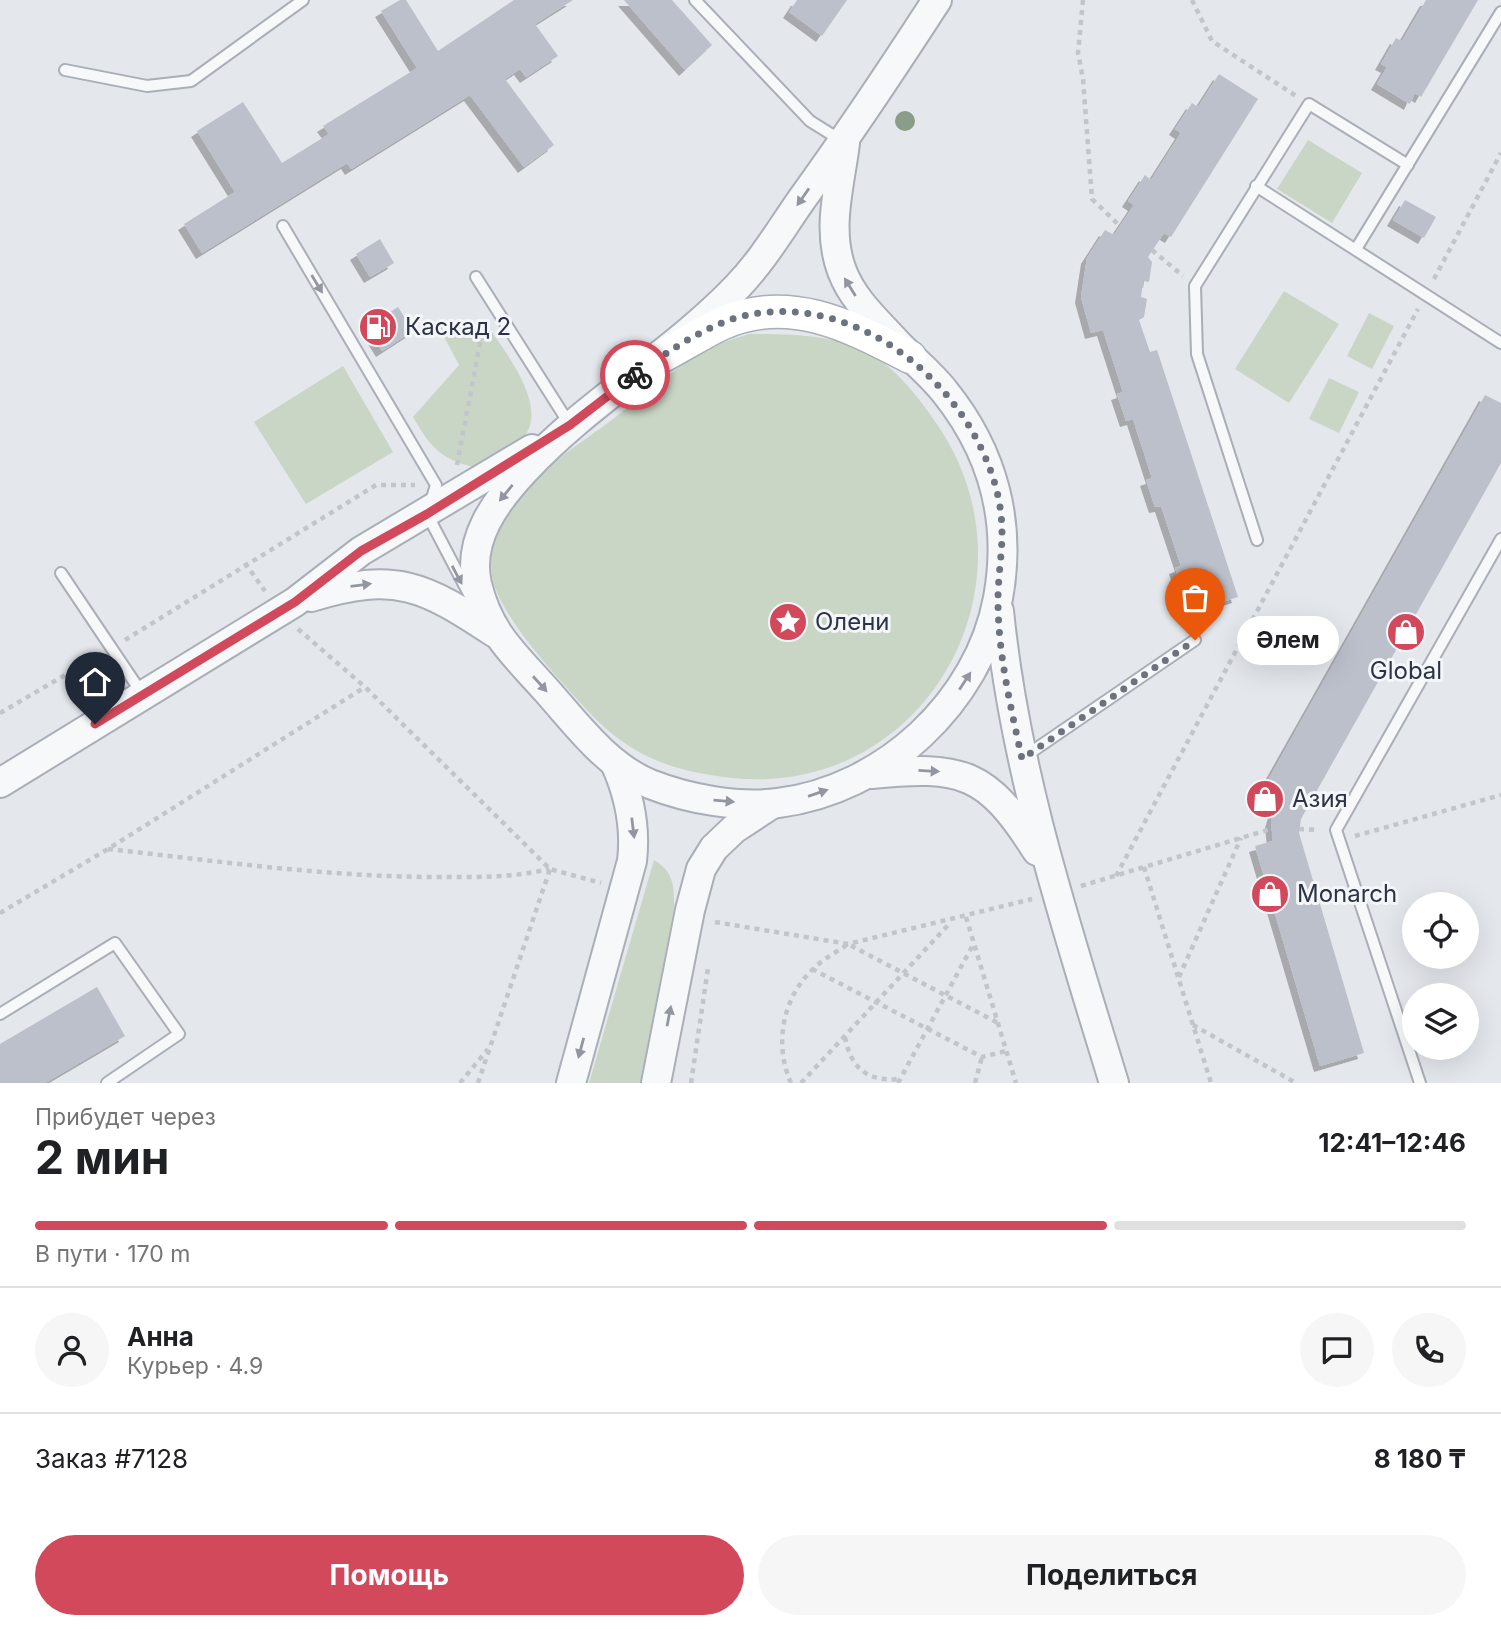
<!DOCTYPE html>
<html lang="ru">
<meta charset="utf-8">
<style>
body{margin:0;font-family:Inter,sans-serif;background:#f6f6f6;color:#202124;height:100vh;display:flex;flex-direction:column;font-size:26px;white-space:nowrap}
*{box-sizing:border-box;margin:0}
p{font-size:23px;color:#757577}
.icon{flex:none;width:38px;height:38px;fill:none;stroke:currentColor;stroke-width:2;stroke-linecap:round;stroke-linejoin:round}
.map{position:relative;height:1083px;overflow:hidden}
.side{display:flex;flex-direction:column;background:#fff;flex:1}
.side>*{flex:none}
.buttons{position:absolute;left:1402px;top:892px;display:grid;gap:14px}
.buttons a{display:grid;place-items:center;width:77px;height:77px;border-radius:50%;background:#fff;box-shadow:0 7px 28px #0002;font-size:35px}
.pin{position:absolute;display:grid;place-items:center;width:60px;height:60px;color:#fff;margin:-72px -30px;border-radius:50% 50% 50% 0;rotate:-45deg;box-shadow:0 0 7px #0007}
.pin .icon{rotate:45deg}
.courier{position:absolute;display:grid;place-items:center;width:70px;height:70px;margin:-35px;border:5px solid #d1495b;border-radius:50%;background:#fff;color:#222;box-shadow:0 2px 9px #0007}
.bubble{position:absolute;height:49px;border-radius:24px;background:#fff;box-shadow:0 7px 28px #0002;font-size:23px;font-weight:700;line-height:49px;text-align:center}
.overview em{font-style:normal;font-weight:700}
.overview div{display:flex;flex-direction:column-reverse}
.overview{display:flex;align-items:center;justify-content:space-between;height:119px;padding:0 35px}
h1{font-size:46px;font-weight:700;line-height:52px}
.bar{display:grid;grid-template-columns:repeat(4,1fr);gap:10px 7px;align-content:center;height:84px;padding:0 35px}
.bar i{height:9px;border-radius:5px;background:#e0e0e0}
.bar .on{background:#d1495b}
.bar p{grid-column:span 4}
.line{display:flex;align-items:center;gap:18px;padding:0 35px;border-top:2px solid #e0e0e0}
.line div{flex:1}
.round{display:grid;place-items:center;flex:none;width:74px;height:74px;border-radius:37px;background:#f6f6f6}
.button{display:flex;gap:14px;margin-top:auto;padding:14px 35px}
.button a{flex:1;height:80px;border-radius:42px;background:#d1495b;color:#fff;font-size:28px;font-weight:700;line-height:80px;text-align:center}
.button a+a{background:#f6f6f6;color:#202124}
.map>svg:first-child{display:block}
</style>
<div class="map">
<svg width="1501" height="1083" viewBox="0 0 1501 1083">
<defs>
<filter id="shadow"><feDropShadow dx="-6" dy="6" stdDeviation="0" flood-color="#0004"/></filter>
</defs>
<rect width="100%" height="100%" fill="#e4e7ec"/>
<!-- green -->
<g fill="#c9d6c5">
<polygon points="1308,140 1362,173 1332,223 1277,189"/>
<polygon points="1284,291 1339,324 1289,403 1235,369"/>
<polygon points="1369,313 1394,326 1372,369 1347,356"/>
<path d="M485 322C502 348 547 402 526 434 517 447 492 459 478 468 441 460 431 448 413 417L459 365 438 325Z"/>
<path d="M749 334C790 334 839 334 875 357 899 372 918 397 934 420 1047 577 929 798 732 778 671 771 629 756 586 709 559 679 497 614 492 575 488 551 499 526 511 507 534 471 576 447 609 422 640 399 669 372 702 352 716 344 733 339 749 334Z"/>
<polygon points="343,366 393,452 306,504 254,422"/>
<polygon points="1329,378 1359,392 1339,433 1309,419"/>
<path d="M654 860C674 872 674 886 674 908L640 1083H589Z"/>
</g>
<!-- building -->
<g fill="#bbc0ca" filter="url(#shadow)">
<polygon points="400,0 406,0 438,51 514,0 573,0 535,24 558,56 526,77 520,69 505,79 554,145 524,167 470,95 351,169 347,163 202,253 184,224 235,192 197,131 243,102 282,163 329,134 323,126 417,68 381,11"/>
<polygon points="624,0 672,0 712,45 685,70"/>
<polygon points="797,0 847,0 822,36 789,12"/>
<polygon points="1426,0 1478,0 1421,97 1415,93 1410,104 1377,84 1387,67 1381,64 1396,38 1402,41"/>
<polygon points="1219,74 1258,99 1171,237 1164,233 1148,257 1152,262 1149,282 1143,281 1141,297 1147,299 1144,317 1139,320 1150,352 1157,350 1238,597 1195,611 1188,590 1183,592 1175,568 1181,566 1161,506 1155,507 1146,480 1152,478 1133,419 1126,421 1117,394 1123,392 1103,330 1091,333 1081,297 1087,258 1105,230 1114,235 1134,205 1128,201 1145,175 1151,180 1181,133 1175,129 1192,103 1198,107"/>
<polygon points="1405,200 1436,217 1424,238 1393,220"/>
<polygon points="380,239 394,263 370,277 356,254"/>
<polygon points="398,307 413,331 382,351 367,327"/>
<polygon points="1485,395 1501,403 1501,463 1301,819 1299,833 1364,1053 1320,1066 1255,846 1273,841 1271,822 1276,805 1259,796"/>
<polygon points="97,987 125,1036 45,1083 0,1083 0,1044"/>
</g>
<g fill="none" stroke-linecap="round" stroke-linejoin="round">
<defs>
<g id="service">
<polyline points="695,0 810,121 842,141"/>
<polyline points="65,70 147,86 191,81 303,0"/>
<polyline points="1256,186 1501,343"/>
<polyline points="283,226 436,485 427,514 470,596"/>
<polyline points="1356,249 1501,12"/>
<polyline points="476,277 570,425"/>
<polyline points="1257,540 1197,354 1195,286 1309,104 1408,165"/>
<polyline points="61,573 143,695"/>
<polyline points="1024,757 1195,640"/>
<polyline points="0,1014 115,943 179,1034 107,1083"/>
<polyline points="1420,1083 1336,830 1501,539"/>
</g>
<g id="tertiary">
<path d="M845 143C840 185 826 229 842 271 853 300 876 320 896 342 912 359 931 374 945 392 993 452 1012 522 998 598 979 702 884 790 778 803 738 808 688 799 650 784 607 766 577 725 547 691 515 655 489 634 477 584 467 539 496 501 525 470 589 401 672 355 737 287 763 260 781 229 802 199 849 134 893 68 937 0"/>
<path d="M311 597C396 571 424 586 495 633"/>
<path d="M999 611C1015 773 1067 928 1114 1083"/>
<path d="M871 774C963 765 987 772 1037 851"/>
<polyline points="0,783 295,602 361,551 532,449"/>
<path d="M571 1083 632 861C636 827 629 794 615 763"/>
<polyline points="656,1083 690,910 701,869 714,848 734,829 772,804"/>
</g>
<path id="secondary" d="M659 358C680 347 700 334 721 324 789 293 850 326 910 357"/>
</defs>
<!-- service casing -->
<use href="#service" stroke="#a9aeb7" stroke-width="14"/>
<!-- tertiary casing -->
<use href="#tertiary" stroke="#a9aeb7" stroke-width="32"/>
<!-- secondary casing -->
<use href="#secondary" stroke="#a9aeb7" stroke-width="35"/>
<!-- path -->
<g stroke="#c2c5cb" stroke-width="4.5" stroke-dasharray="5 5" stroke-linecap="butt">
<polyline points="1083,0 1078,53 1083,79 1092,199 1120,226"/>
<polyline points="1192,0 1212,41 1296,96"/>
<polyline points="1152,250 1183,276"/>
<polyline points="1434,279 1501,153"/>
<polyline points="457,465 484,322"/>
<polyline points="245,563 265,591"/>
<polyline points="298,629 365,687 550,869 601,883"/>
<polyline points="125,640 376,485 415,485"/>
<polyline points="0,713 96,657"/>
<polyline points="1299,829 1319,830"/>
<polyline points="1355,836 1501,795"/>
<path d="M108 849C217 861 328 877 438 877 476 877 512 878 549 869"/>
<polyline points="1144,867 1211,1083"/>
<polyline points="1116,876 1418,309"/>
<polyline points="1081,886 1271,829"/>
<polyline points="0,913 108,849 365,687"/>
<polyline points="966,917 1016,1083"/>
<polyline points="715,922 848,944 1032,899"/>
<polyline points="812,969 982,1057 1006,1051"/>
<polyline points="1179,977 1241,838"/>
<polyline points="1193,1025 1296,1083"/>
<path d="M845 1037C851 1069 868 1082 900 1079"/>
<polyline points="460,1083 488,1049"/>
<polyline points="478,1083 550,869"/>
<polyline points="691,1083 708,968"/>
<path d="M791 1083C774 1045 782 999 812 970 822 960 836 952 848 944L998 1023"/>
<polyline points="801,1083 951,922"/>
<polyline points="898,1083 974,943"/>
<polyline points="975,1083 982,1057"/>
</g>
<!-- service -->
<use href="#service" stroke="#f7f8fa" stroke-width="10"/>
<!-- tertiary -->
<use href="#tertiary" stroke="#f7f8fa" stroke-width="28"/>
<!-- secondary -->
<use href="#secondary" stroke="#fff" stroke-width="32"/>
</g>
<!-- trees -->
<circle fill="#899d89" cx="905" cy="121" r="10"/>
<!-- one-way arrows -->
<defs><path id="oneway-solid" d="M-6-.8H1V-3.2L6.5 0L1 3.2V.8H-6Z" transform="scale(1.75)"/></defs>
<g fill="#9196a0">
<use href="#oneway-solid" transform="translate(803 197) rotate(125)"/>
<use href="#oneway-solid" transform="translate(317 284) rotate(59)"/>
<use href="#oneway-solid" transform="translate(850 287) rotate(-122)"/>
<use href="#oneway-solid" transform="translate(506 493) rotate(129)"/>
<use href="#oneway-solid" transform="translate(457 575) rotate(62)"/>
<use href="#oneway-solid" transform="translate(361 585) rotate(-7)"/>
<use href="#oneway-solid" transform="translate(965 681) rotate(-57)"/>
<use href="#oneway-solid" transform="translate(540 684) rotate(48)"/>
<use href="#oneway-solid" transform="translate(929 771) rotate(3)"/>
<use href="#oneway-solid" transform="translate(818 793) rotate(-19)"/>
<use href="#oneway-solid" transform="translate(724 801) rotate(5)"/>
<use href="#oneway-solid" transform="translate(633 828) rotate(83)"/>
<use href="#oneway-solid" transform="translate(669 1016) rotate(-79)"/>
<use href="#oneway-solid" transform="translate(581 1048) rotate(105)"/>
</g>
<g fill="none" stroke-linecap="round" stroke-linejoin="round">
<!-- done -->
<path stroke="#6c737f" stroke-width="7" stroke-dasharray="0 12.6" d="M635 375C668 351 712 321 752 314 865 295 974 390 998 496 1007 538 998 562 998 601 998 654 1011 708 1022 759L1195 640"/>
<!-- route -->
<polyline stroke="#d1495b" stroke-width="9" points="95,724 295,602 361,551 427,514 570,425 635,375"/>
</g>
<!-- icons -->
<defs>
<symbol id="fuel-disc" viewBox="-11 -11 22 22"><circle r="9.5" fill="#d1495b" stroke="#f4f6f9"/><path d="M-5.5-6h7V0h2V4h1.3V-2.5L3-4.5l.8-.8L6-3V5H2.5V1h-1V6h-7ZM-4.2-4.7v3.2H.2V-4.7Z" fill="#fff"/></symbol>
<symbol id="sight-disc" viewBox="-11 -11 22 22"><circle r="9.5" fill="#d1495b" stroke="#f4f6f9"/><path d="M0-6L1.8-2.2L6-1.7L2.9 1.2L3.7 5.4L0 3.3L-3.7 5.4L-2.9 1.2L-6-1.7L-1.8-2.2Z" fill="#fff"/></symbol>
<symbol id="shop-disc" viewBox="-11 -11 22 22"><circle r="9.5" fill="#d1495b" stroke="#f4f6f9"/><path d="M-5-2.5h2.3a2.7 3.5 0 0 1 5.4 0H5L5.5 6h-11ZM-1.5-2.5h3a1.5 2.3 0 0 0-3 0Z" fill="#fff"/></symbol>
</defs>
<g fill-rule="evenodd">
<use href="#fuel-disc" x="356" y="305" width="44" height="44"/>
<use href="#sight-disc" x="766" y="600" width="44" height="44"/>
<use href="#shop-disc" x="1384" y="610" width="44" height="44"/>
<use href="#shop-disc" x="1243" y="777" width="44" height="44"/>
<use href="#shop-disc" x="1248" y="872" width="44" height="44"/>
</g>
<g text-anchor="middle" stroke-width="6" stroke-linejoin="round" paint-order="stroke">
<!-- poi labels -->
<g font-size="24" fill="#2b3445" stroke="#f4f6f9" text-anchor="start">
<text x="405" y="335">Каскад 2</text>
<text x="815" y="630">Олени</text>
<text x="1406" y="679" text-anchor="middle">Global</text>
<text x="1292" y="807">Азия</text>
<text x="1297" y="902">Monarch</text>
</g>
</g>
</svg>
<div class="buttons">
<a><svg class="icon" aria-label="locate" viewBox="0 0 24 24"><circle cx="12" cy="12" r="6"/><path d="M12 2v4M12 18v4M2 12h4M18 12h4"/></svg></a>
<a><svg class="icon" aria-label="layers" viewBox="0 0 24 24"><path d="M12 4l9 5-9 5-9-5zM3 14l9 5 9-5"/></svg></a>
</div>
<div class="pin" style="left:1195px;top:640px;background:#ea580c"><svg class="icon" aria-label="bag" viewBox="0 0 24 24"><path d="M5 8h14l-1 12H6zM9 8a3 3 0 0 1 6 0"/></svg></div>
<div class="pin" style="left:95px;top:724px;background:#1f2937"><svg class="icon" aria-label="home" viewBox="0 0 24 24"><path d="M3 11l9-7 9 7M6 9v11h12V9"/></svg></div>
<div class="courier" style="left:635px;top:375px"><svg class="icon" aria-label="bike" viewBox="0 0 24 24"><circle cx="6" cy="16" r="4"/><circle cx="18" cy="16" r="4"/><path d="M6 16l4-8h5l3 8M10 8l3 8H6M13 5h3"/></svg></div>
<div class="bubble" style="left:1237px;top:616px;width:102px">Әлем</div>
</div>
<section class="side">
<div class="overview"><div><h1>2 мин</h1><p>Прибудет через</p></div><em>12:41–12:46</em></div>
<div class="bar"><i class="on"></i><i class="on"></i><i class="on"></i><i></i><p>В пути · 170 m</p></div>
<div class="line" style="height:126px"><a class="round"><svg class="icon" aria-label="person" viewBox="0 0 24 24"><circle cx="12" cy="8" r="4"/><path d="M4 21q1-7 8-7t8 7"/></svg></a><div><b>Анна</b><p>Курьер · 4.9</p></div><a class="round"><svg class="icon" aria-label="chat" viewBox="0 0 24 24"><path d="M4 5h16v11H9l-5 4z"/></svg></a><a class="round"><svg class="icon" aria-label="phone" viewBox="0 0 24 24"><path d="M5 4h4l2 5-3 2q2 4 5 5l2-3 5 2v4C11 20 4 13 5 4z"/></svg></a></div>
<div class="line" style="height:91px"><div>Заказ #7128</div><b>8 180 ₸</b></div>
<div class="button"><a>Помощь</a><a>Поделиться</a></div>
</section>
